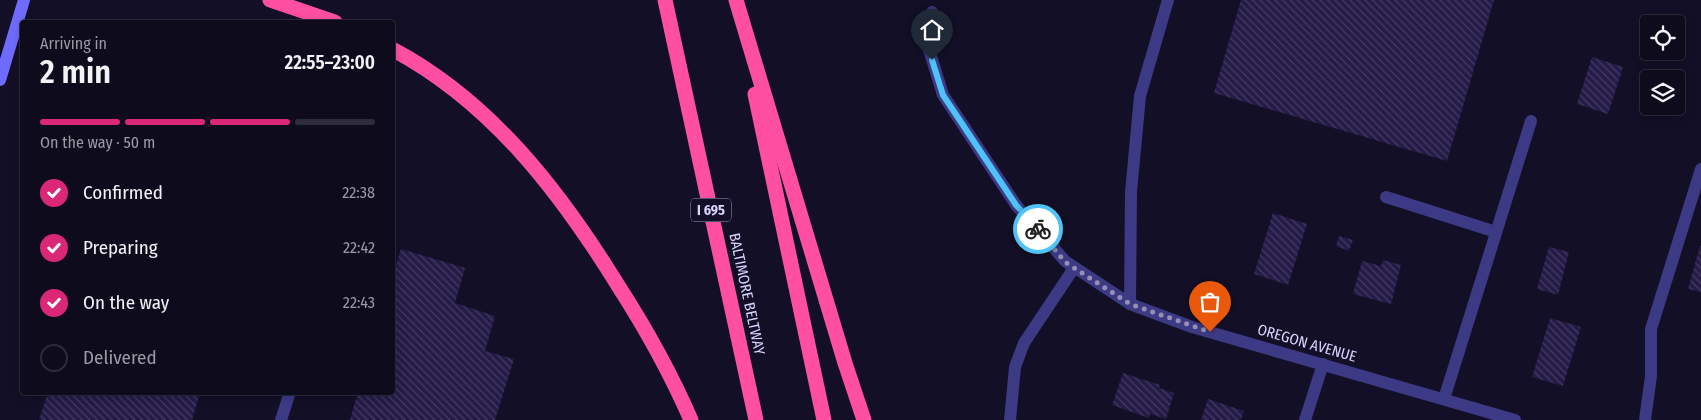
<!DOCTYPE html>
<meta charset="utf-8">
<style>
body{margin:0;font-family:"Fira Sans Condensed",sans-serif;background:#171425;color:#f1f3f6;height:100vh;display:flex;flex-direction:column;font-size:19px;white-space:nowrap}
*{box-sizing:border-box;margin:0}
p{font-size:16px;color:#9b9ba3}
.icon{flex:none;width:28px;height:28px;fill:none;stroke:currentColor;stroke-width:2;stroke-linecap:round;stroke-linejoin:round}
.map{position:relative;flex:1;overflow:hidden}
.side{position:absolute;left:20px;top:20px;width:375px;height:375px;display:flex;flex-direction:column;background:#0e0b1c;border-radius:5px;box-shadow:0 2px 8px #0003,0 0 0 1px #2e2b3b}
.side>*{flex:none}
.controls{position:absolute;left:1640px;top:15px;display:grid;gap:10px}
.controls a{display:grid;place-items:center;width:45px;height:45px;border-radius:5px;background:#0e0b1c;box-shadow:0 2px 8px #0003,0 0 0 1px #2e2b3b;font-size:25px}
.pin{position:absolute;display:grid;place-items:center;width:42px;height:42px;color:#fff;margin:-51px -21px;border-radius:50% 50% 50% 0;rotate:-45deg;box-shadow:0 0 5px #0007}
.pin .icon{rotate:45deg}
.courier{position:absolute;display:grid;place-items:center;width:50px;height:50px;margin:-25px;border:4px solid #4fc3f7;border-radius:50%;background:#fff;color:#222;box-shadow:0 1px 6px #0007}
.head em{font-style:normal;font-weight:600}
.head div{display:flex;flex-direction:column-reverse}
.head{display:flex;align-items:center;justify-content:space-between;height:85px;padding:0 20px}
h1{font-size:32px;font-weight:600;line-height:38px}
.bar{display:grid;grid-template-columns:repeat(4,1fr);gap:8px 5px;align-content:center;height:60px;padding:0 20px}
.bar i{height:6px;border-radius:4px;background:#2e2b3b}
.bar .on{background:#db2777}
.bar p{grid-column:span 4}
ol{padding:0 20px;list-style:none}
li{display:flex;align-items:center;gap:15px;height:55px}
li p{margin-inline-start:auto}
li .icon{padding:5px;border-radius:50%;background:#db2777;color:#fff;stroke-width:4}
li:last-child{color:#9b9ba3}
li i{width:28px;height:28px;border:2px solid #2e2b3b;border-radius:50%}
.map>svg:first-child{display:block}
</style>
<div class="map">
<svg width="1701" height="420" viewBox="0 0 1701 420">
<defs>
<pattern id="building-back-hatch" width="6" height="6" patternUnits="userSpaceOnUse" patternTransform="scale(1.25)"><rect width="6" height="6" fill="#241b47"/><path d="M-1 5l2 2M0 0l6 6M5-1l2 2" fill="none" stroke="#433b63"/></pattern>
</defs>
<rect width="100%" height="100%" fill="#130f26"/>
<!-- building -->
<g fill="url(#building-back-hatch)">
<polygon points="1241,0 1494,0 1447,161 1214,93"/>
<polygon points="1592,57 1623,67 1608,114 1577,104"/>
<polygon points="1273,213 1307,224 1288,285 1254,274"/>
<polygon points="1339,236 1353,240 1349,251 1336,246"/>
<polygon points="1700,246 1701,246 1701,292 1688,289"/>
<polygon points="1549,247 1569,252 1558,295 1537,289"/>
<polygon points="401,249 465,268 455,303 495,316 485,351 514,359 495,420 350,420 358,392 392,392 392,278"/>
<polygon points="1383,260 1401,265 1391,304 1353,294 1362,261 1381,266"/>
<polygon points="1550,318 1581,327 1563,386 1532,377"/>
<polygon points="1123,373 1160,385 1159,388 1174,393 1166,419 1150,414 1149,418 1112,405"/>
<polygon points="48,392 200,392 192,420 39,420"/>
<polygon points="1208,399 1244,411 1241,420 1201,420"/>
</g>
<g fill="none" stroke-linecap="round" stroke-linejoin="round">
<!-- service -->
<g stroke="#3d3a85" stroke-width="12">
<polyline points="1386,197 1496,232"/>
<polyline points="1130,304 1131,192 1140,96 1168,0"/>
<polyline points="1444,399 1531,121"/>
<polyline points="281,420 290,392"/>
<polyline points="1010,420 1015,367 1024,343 1074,268"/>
<polyline points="1645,420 1651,376 1651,329 1701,169"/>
</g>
<!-- minor -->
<g stroke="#3d3a85" stroke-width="12">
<polyline points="932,12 927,43 943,95 1016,205 1065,261 1130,304 1192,327 1515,420"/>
<polyline points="1305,420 1323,364"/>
</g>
<!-- secondary -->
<polyline stroke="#6f6bff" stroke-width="12" points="0,80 24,0"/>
<!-- motorway -->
<g stroke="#ff4fa3" stroke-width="15">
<polyline points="270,0 335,22"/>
<polyline points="665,0 756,420"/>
<polyline points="736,0 845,363 864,420"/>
<path d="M392 49C492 102 561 193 619 287 646 329 671 374 691 420"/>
<polyline points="755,94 824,420"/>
</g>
</g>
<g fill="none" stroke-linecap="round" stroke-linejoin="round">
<!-- done -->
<polyline stroke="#948fb3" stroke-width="5" stroke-dasharray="0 9" points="1038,229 1065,262 1130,304 1210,332"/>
<!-- route -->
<polyline stroke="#4fc3f7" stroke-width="6" points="932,60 943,95 1016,205 1038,229"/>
</g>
<g text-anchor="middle" stroke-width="5" stroke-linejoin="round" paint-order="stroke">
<!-- shield labels -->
<rect fill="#130f26" stroke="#9e99be" stroke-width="1" x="691" y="198.5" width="40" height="23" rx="4"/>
<g font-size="14" font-weight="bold" fill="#d9d4ff">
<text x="711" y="215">I 695</text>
</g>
<!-- street labels -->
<g font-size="15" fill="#d9d4ff" stroke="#130f26">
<text transform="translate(747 294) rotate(78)" y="5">BALTIMORE BELTWAY</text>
<text transform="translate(1307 343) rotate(16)" y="5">OREGON AVENUE</text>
</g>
</g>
</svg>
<div class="controls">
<a><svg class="icon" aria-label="locate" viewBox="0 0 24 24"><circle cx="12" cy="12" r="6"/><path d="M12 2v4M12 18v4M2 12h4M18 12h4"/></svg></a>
<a><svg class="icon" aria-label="layers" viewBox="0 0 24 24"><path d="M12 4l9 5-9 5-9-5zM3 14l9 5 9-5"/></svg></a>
</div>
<div class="pin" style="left:1210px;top:332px;background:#ea580c"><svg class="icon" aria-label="bag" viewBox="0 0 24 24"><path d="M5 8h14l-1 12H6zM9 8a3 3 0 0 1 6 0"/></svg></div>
<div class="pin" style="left:932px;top:60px;background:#1f2937"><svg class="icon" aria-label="home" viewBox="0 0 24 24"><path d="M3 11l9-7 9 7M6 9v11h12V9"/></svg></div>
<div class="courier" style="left:1038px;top:229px"><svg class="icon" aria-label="bike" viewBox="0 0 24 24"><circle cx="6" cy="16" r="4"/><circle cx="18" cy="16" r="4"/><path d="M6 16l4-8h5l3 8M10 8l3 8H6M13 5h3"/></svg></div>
<section class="side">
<div class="head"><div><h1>2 min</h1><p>Arriving in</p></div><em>22:55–23:00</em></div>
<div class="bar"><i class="on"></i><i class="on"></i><i class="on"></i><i></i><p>On the way · 50 m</p></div>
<ol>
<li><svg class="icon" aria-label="check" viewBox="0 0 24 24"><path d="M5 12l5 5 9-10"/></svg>Confirmed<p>22:38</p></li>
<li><svg class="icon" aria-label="check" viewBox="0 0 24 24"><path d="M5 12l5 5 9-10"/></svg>Preparing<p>22:42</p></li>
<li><svg class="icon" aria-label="check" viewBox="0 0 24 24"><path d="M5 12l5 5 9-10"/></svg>On the way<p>22:43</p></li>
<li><i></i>Delivered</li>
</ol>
</section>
</div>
